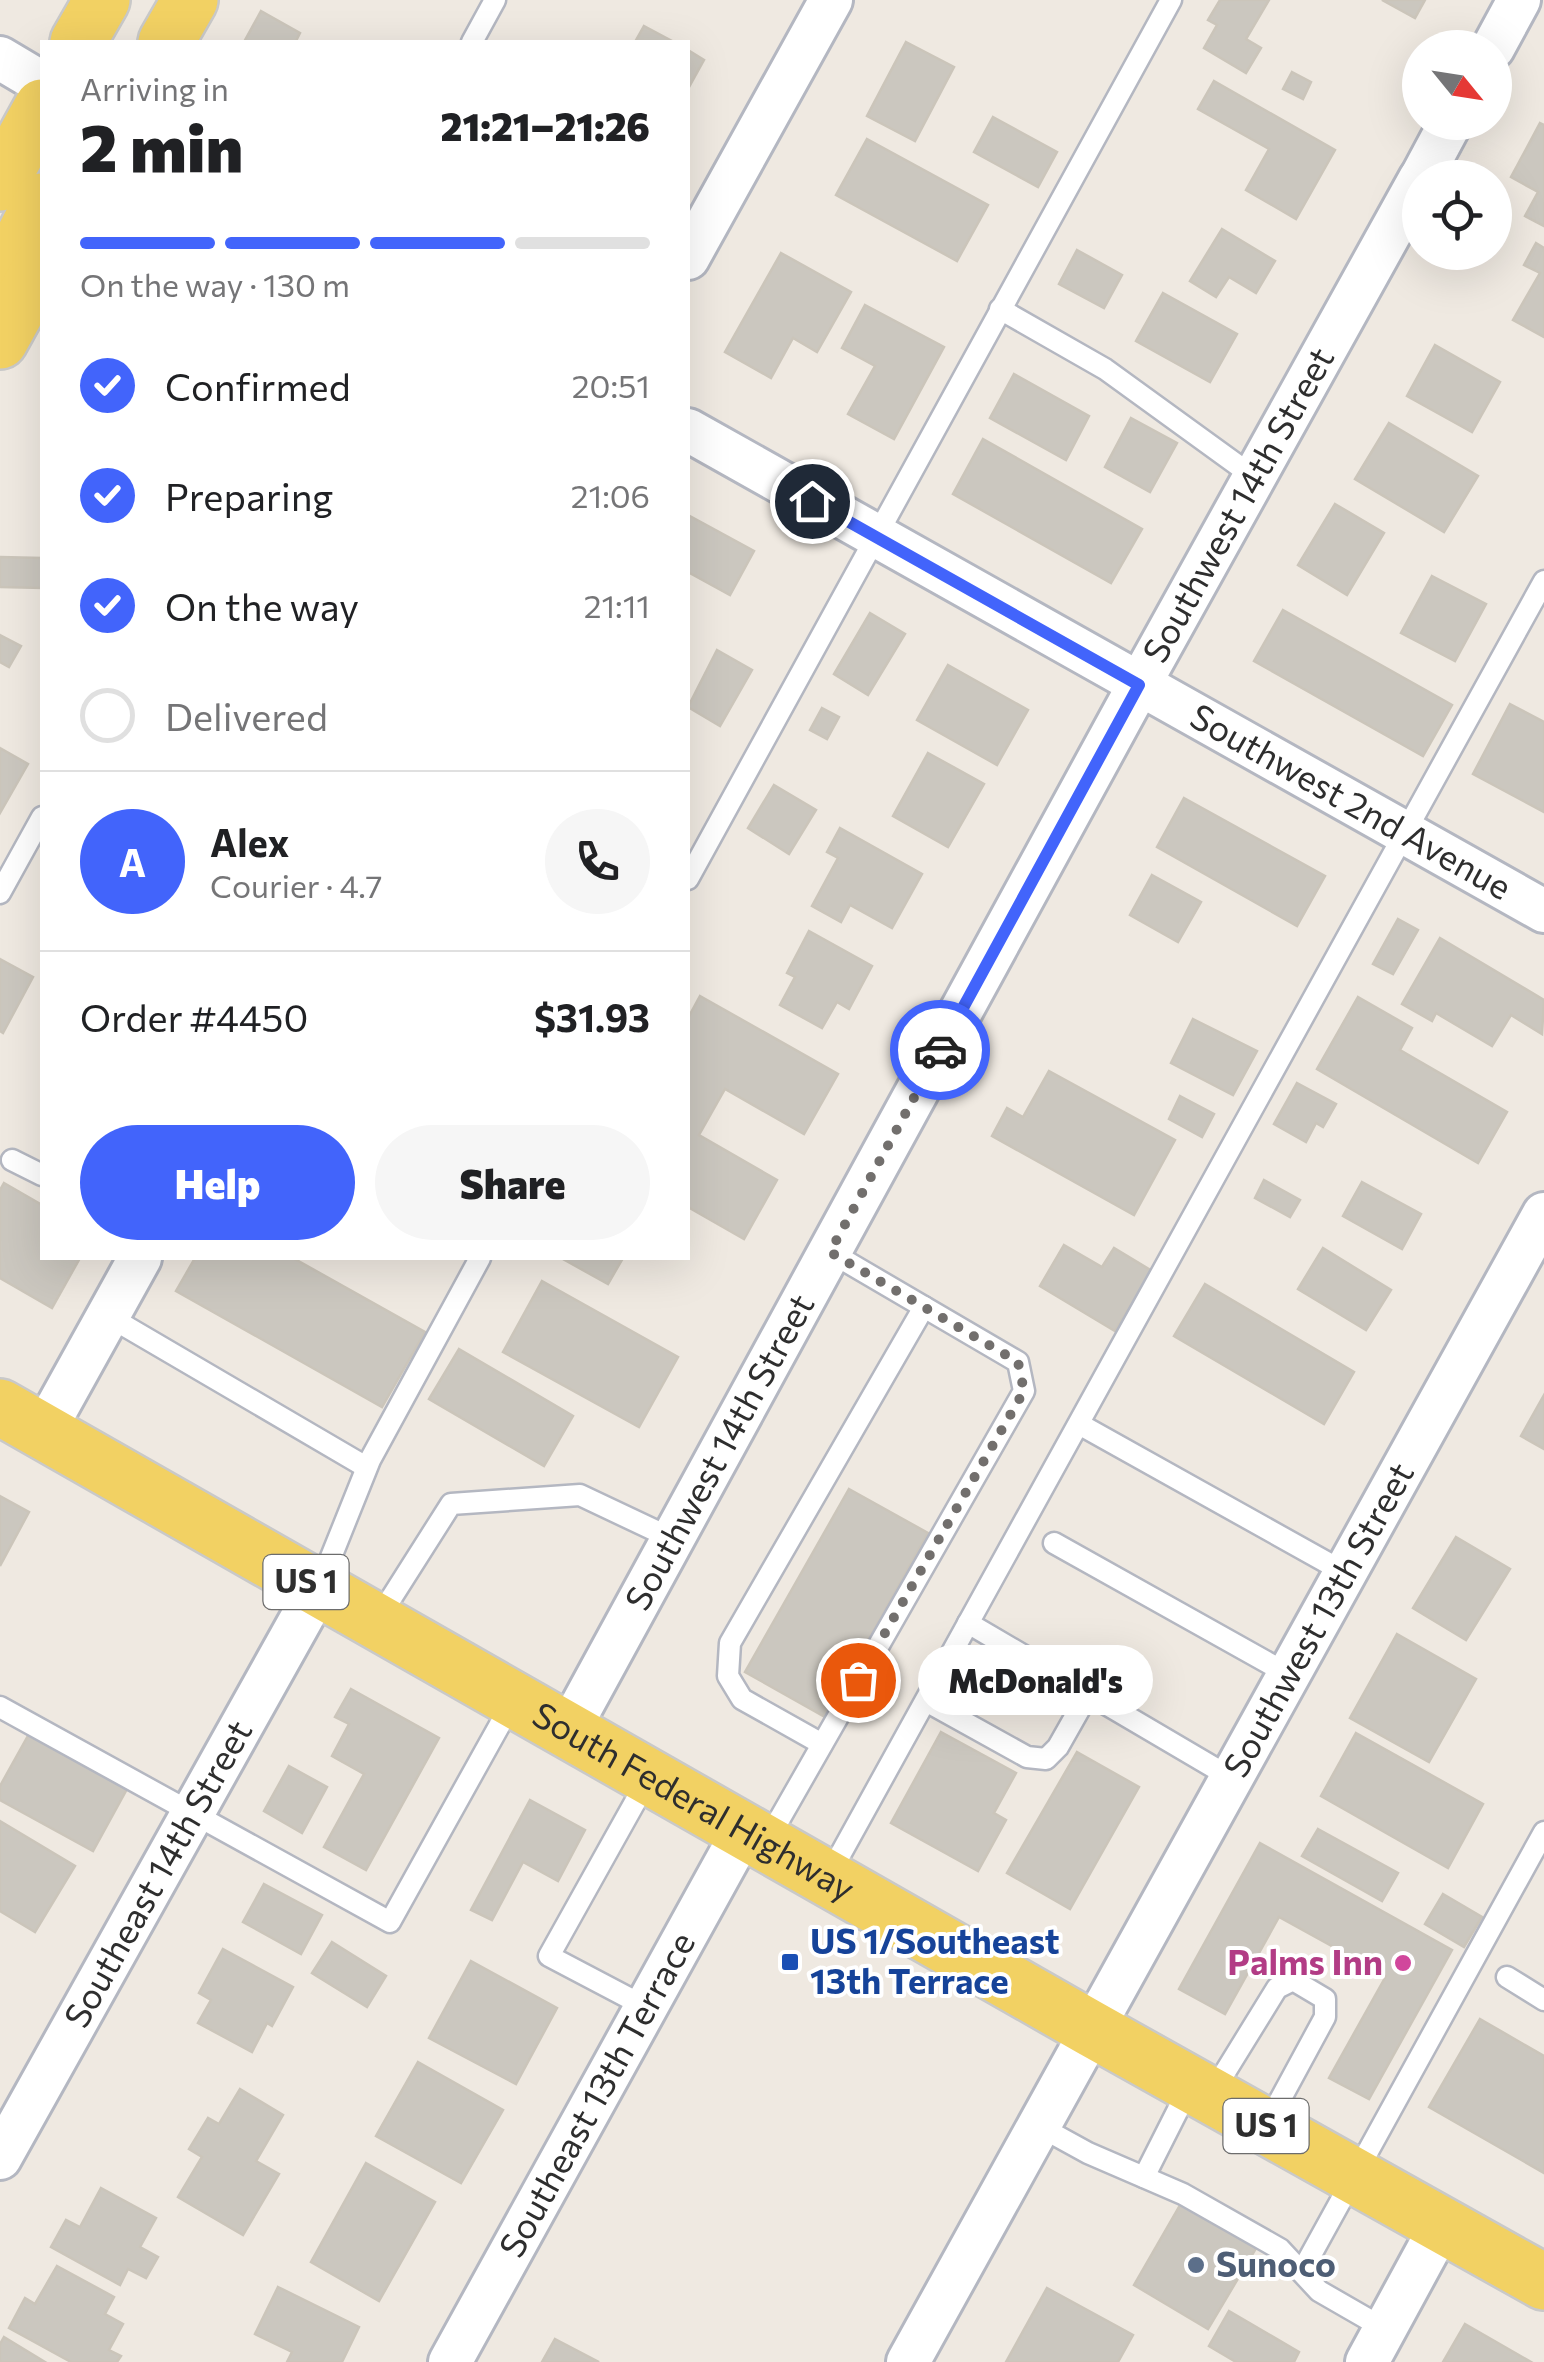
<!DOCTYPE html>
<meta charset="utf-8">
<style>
body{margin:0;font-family:Commissioner,sans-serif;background:#f6f6f6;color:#202124;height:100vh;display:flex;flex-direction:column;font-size:38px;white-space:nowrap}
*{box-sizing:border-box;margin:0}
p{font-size:32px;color:#757577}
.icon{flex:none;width:55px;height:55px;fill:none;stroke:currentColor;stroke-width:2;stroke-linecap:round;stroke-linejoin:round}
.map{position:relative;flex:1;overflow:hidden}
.side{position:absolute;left:40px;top:40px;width:650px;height:1220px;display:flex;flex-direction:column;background:#fff;border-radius:0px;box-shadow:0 10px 40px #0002}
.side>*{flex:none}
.needle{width:65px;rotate:120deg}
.tools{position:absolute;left:1402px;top:30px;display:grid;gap:20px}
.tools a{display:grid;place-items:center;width:110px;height:110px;border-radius:50%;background:#fff;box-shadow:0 10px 40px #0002;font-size:50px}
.pin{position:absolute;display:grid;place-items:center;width:85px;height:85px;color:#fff;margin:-42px;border:5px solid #fff;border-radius:50%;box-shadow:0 2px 10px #0007}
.courier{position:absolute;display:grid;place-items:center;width:100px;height:100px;margin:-50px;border:8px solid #4264fb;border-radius:50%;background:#fff;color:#222;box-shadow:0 2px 12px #0007}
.bubble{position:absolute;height:70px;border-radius:35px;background:#fff;box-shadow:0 10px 40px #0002;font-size:32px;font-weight:800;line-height:70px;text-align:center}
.head em{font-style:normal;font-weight:800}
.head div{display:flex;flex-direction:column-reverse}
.head{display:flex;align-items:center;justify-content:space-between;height:170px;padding:0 40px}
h1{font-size:65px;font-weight:800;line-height:75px}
.bar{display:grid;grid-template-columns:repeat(4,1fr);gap:15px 10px;align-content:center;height:120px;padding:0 40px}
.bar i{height:12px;border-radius:8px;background:#e0e0e0}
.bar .on{background:#4264fb}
.bar p{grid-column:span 4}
.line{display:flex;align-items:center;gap:25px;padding:0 40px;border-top:2px solid #e0e0e0}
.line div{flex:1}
.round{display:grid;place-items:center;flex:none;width:105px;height:105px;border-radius:52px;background:#f6f6f6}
ol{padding:0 40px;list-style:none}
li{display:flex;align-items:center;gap:30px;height:110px}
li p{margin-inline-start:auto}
li .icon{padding:10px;border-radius:50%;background:#4264fb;color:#fff;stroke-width:4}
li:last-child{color:#757577}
li i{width:55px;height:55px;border:5px solid #e0e0e0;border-radius:50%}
.cta{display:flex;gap:20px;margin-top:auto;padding:20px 40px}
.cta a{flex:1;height:115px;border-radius:60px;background:#4264fb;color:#fff;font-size:40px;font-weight:800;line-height:115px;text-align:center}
.cta a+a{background:#f6f6f6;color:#202124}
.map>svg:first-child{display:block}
</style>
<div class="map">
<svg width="1544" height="2362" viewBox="0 0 1544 2362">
<rect width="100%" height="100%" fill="#efe9e1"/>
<!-- building -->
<g fill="#cbc7bf" stroke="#cbc5ba" stroke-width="2.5">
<polygon points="1220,0 1269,0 1246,39 1261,48 1246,73 1204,48 1217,25 1208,20"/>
<polygon points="1382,0 1425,0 1415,18"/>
<polygon points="261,11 300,33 296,41 298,42 244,42"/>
<polygon points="644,26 674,42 635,42"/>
<polygon points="906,42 954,67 915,141 867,116"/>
<polygon points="688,50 704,60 688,89"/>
<polygon points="1292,72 1311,82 1303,99 1283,89"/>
<polygon points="1214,81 1335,150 1296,219 1246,190 1269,149 1198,109"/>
<polygon points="993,117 1057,152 1038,187 974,152"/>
<polygon points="1540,123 1544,125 1544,226 1525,216 1538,192 1511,177"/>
<polygon points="867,139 988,205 957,261 836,195"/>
<polygon points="1222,229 1275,261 1256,293 1229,277 1216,297 1190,281"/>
<polygon points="1536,243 1544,248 1544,337 1513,320 1540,273 1524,265"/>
<polygon points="1077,250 1122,275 1104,308 1059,284"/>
<polygon points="781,253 851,292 817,352 793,338 771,378 725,352"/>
<polygon points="1163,293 1237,334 1210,382 1136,341"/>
<polygon points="865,305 944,347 894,439 848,414 875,366 842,348"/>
<polygon points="1435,345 1500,382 1472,432 1407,396"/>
<polygon points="1014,374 1089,416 1066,460 990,418"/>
<polygon points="1131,418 1177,443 1150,492 1105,467"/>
<polygon points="1389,423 1478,476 1444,532 1355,479"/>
<polygon points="983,439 1142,529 1111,583 953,494"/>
<polygon points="1335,504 1384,533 1347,595 1298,565"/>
<polygon points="688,515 754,551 730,595 688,572"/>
<polygon points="0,557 42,558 42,588 0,587"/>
<polygon points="1432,576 1486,604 1455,661 1401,633"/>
<polygon points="1283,610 1452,705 1423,756 1254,661"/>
<polygon points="870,613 905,634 868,695 834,674"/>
<polygon points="0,635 21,646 9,667 0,662"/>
<polygon points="717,650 752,670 720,726 688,707"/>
<polygon points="948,665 1028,710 997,765 917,720"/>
<polygon points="1510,704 1544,722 1544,812 1473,774"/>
<polygon points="822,708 839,717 827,739 810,730"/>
<polygon points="0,748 28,764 0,813"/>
<polygon points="928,753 984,784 948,847 893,816"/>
<polygon points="774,785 816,810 789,854 748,828"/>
<polygon points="1184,798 1325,876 1297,926 1157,847"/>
<polygon points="840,828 922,874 892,928 850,905 841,922 812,906 838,858 827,852"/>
<polygon points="1152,875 1201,902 1178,942 1130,915"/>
<polygon points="1398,919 1418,930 1393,974 1373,964"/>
<polygon points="809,931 872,966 849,1009 837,1002 822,1028 780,1005 795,977 787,973"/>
<polygon points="1440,938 1544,1000 1542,1034 1511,1015 1492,1046 1436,1013 1432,1021 1402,1004"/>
<polygon points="0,959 33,977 3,1033 0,1031"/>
<polygon points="700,996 838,1074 804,1134 725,1089 699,1135 777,1180 744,1239 688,1207 688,1018"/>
<polygon points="1358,997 1412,1028 1400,1050 1507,1112 1478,1163 1317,1069"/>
<polygon points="1193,1019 1257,1051 1233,1095 1171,1063"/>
<polygon points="1049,1071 1175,1140 1134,1215 992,1136 1007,1108 1023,1117"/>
<polygon points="1297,1083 1336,1104 1323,1127 1316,1123 1306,1142 1274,1124"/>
<polygon points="1180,1096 1214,1114 1202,1137 1169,1119"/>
<polygon points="1264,1180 1300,1200 1290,1217 1255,1198"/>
<polygon points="1362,1182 1421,1214 1402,1249 1343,1216"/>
<polygon points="4,1183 42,1205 42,1258 80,1258 52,1308 0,1278 0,1190"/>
<polygon points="1064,1245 1102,1267 1114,1248 1152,1271 1115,1331 1040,1286"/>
<polygon points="1323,1248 1391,1290 1366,1330 1298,1289"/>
<polygon points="195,1258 293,1258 425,1332 382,1407 176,1291"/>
<polygon points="561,1258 623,1258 608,1284"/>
<polygon points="542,1281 678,1357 639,1427 503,1352"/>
<polygon points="1205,1284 1354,1372 1324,1424 1174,1336"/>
<polygon points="459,1349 573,1416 544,1466 429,1399"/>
<polygon points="1544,1395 1544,1449 1521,1436"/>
<polygon points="849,1489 928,1533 825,1717 745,1672"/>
<polygon points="0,1496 29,1512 0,1566"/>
<polygon points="1456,1537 1510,1569 1466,1640 1413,1608"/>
<polygon points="1397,1634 1476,1679 1429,1762 1350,1718"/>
<polygon points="351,1689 439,1738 366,1870 324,1847 364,1774 332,1756 349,1724 335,1717"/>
<polygon points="941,1732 1016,1773 994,1813 1006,1820 978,1871 891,1823"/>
<polygon points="1356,1733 1483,1804 1448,1868 1321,1796"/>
<polygon points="29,1734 127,1789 93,1851 0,1800 0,1786"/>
<polygon points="1077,1752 1139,1787 1070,1909 1007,1873"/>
<polygon points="289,1766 327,1787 302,1833 264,1811"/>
<polygon points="530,1800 585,1830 558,1881 523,1862 492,1920 471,1910"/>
<polygon points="0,1821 75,1866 35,1932 0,1911"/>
<polygon points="1318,1829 1398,1873 1382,1901 1302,1856"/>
<polygon points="1260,1843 1452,1950 1369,2099 1329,2078 1386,1976 1279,1917 1225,2014 1179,1989"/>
<polygon points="264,1884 322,1915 301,1954 243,1922"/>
<polygon points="1443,1894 1482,1917 1464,1947 1425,1924"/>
<polygon points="332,1942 386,1976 367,2007 312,1973"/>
<polygon points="223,1949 293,1987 272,2026 267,2023 252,2052 198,2023 211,2000 199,1993"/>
<polygon points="471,1961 557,2008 516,2084 429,2038"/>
<polygon points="1480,2019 1544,2056 1544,2173 1429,2107"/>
<polygon points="418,2062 503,2110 461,2183 376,2136"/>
<polygon points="240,2089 283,2115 256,2161 279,2174 243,2235 178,2197 202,2157 189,2149 208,2118 219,2124"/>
<polygon points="366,2163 435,2202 379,2301 311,2262"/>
<polygon points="101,2188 156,2218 140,2247 158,2257 146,2278 128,2269 120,2285 51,2247 66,2220 80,2227"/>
<polygon points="1183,2200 1258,2245 1208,2329 1134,2285"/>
<polygon points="57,2266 114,2297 105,2314 123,2324 109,2350 121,2356 117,2362 71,2362 9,2328 25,2298 35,2304"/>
<polygon points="278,2287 359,2327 342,2362 287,2362 292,2352 255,2334"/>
<polygon points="1047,2288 1133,2335 1118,2362 1006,2362"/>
<polygon points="1229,2311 1299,2352 1294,2362 1236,2362 1209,2346"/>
<polygon points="1465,2324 1531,2362 1443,2362"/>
<polygon points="4,2337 45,2362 0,2362 0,2344"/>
<polygon points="555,2339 599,2362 542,2362"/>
</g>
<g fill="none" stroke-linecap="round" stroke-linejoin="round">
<defs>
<g id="service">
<polyline points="472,42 495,0"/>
<polyline points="1000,309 1105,369 1254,477"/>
<polyline points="688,879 1171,0"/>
<polyline points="0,893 42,817"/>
<polyline points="12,1160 42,1175"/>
<polyline points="108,1316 366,1467"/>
<polyline points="1079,1424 1344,1572"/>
<polyline points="1054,1543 1288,1674"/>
<polyline points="319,1587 370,1460 480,1258"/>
<polyline points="378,1619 451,1504 580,1495 673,1539"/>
<polyline points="968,1623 1230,1777"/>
<polyline points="926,1701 1027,1757 1046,1759 1058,1747 1088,1694"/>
<polyline points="0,1707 390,1922 513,1701"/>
<polyline points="822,1744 742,1699 728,1676 730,1643 924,1307"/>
<polyline points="767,1841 1024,1391 1018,1362 830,1252"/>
<polyline points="829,1875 1544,581"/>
<polyline points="1507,1977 1544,2000"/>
<polyline points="646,2007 549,1956 649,1777"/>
<polyline points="1211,2095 1277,1988 1293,1980 1325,1999 1325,2017 1267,2124"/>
<polyline points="1037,2125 1088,2153 1183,2194 1280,2249 1319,2291 1385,2329"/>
<polyline points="1144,2177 1190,2086"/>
<polyline points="1302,2271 1544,1832"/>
</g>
<g id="minor">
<polyline points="1493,48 1519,0"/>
<polyline points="0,58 42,83"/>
<polyline points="1421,178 1451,122"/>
<polyline points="688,258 831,0"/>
<path id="s1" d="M688 430 1544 911"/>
<polyline points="44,1431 140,1258"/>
<path id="s2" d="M569 1729 1139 685 1420 179"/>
<path id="s3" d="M0 2158 318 1589"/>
<path id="s4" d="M450 2362 745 1828"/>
<path id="s5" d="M908 2362 1544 1214"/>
<polyline points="1367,2362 1442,2224"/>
</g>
<g id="primary">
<polyline points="78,42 102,0"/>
<polyline points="166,42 190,0"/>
<polyline points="0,183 42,107"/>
<polyline points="0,282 42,201"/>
<polyline points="0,341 42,265"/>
<path id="s6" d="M0 1407 1090 2028 1544 2282"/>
</g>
</defs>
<!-- service casing -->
<use href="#service" stroke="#b4b7c1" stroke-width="25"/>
<!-- minor casing -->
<use href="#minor" stroke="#b4b7c1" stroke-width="48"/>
<!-- primary casing -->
<use href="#primary" stroke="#c9c9c9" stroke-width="60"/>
<!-- service -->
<use href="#service" stroke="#fff" stroke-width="20"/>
<!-- minor -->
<use href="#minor" stroke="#fff" stroke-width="42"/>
<!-- primary -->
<use href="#primary" stroke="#f2d163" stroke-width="55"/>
</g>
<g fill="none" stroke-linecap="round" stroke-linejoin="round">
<!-- done -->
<polyline stroke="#726f6d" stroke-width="10" stroke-dasharray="0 18" points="858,1680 1024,1391 1018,1362 830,1252 940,1050"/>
<!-- route -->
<polyline stroke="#4264fb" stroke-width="12" points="812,501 1139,685 940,1050"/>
</g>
<!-- markers -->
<rect fill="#1a4fb4" stroke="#fff" stroke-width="4" x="780" y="1952" width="20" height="20" rx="5"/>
<circle fill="#d1479c" stroke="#fff" stroke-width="4" cx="1403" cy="1963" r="10"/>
<circle fill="#5c6f8a" stroke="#fff" stroke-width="4" cx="1196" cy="2265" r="10"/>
<g text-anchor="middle" stroke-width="8" stroke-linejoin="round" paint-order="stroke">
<!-- shield labels -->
<g fill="#fff" stroke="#6d6d6d" stroke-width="2.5">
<rect x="263.5" y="1555" width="85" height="54" rx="8"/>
<rect x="1223.5" y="2099" width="85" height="54" rx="8"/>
</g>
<g font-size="32" font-weight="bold" fill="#2e2e2e">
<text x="306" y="1593">US 1</text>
<text x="1266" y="2137">US 1</text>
</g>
<!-- street labels -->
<g font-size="35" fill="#2e2e2e" stroke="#fff">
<text dy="12" stroke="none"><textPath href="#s2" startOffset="1395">Southwest 14th Street</textPath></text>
<text dy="12" stroke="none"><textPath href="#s1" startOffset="760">Southwest 2nd Avenue</textPath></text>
<text dy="12" stroke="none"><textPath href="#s2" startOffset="315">Southwest 14th Street</textPath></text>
<text dy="12" stroke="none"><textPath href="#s5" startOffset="848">Southwest 13th Street</textPath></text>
<text dy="12" stroke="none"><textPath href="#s6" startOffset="798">South Federal Highway</textPath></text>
<text dy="12" stroke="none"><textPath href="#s3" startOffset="325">Southeast 14th Street</textPath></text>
<text dy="12" stroke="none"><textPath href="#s4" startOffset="305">Southeast 13th Terrace</textPath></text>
</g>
<!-- transit labels -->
<g font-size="35" font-weight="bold" fill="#164399" stroke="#fff" text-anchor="start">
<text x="810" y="1954">US 1/Southeast<tspan x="810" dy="40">13th Terrace</tspan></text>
</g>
<!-- hotel labels -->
<g font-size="35" font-weight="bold" fill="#b23c85" stroke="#fff" text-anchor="end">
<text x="1383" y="1975">Palms Inn</text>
</g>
<!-- service labels -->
<g font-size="35" font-weight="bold" fill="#4e5e75" stroke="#fff" text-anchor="start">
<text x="1216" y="2277">Sunoco</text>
</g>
</g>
</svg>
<div class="tools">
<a><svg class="needle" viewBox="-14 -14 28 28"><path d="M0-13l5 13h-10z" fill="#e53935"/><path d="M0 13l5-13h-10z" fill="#757577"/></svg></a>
<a><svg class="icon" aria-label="locate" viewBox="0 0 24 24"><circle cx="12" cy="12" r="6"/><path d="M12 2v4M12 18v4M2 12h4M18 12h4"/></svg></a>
</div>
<div class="pin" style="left:858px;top:1680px;background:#ea580c"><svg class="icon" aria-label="bag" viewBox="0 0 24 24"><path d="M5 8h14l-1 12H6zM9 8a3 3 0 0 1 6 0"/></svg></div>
<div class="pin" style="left:812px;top:501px;background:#1f2937"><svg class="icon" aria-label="home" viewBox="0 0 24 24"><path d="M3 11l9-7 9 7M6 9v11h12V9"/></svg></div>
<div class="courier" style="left:940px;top:1050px"><svg class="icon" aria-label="car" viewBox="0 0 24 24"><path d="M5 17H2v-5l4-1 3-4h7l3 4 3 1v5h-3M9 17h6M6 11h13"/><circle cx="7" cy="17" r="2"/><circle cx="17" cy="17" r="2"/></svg></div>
<div class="bubble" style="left:918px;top:1645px;width:235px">McDonald's</div>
<section class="side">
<div class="head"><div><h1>2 min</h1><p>Arriving in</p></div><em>21:21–21:26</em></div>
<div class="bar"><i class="on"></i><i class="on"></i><i class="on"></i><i></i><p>On the way · 130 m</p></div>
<ol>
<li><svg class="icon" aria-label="check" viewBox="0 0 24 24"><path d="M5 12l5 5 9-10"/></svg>Confirmed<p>20:51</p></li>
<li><svg class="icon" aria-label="check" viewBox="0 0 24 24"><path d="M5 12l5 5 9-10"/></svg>Preparing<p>21:06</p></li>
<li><svg class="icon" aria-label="check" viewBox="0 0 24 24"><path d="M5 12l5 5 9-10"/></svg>On the way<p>21:11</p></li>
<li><i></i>Delivered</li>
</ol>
<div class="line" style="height:180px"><b class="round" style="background:#4264fb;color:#fff">A</b><div><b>Alex</b><p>Courier · 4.7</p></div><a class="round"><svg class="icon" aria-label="phone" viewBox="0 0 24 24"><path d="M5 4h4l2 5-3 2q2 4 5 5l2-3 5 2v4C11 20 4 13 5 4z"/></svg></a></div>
<div class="line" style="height:130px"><div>Order #4450</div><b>$31.93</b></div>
<div class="cta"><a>Help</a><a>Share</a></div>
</section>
</div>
